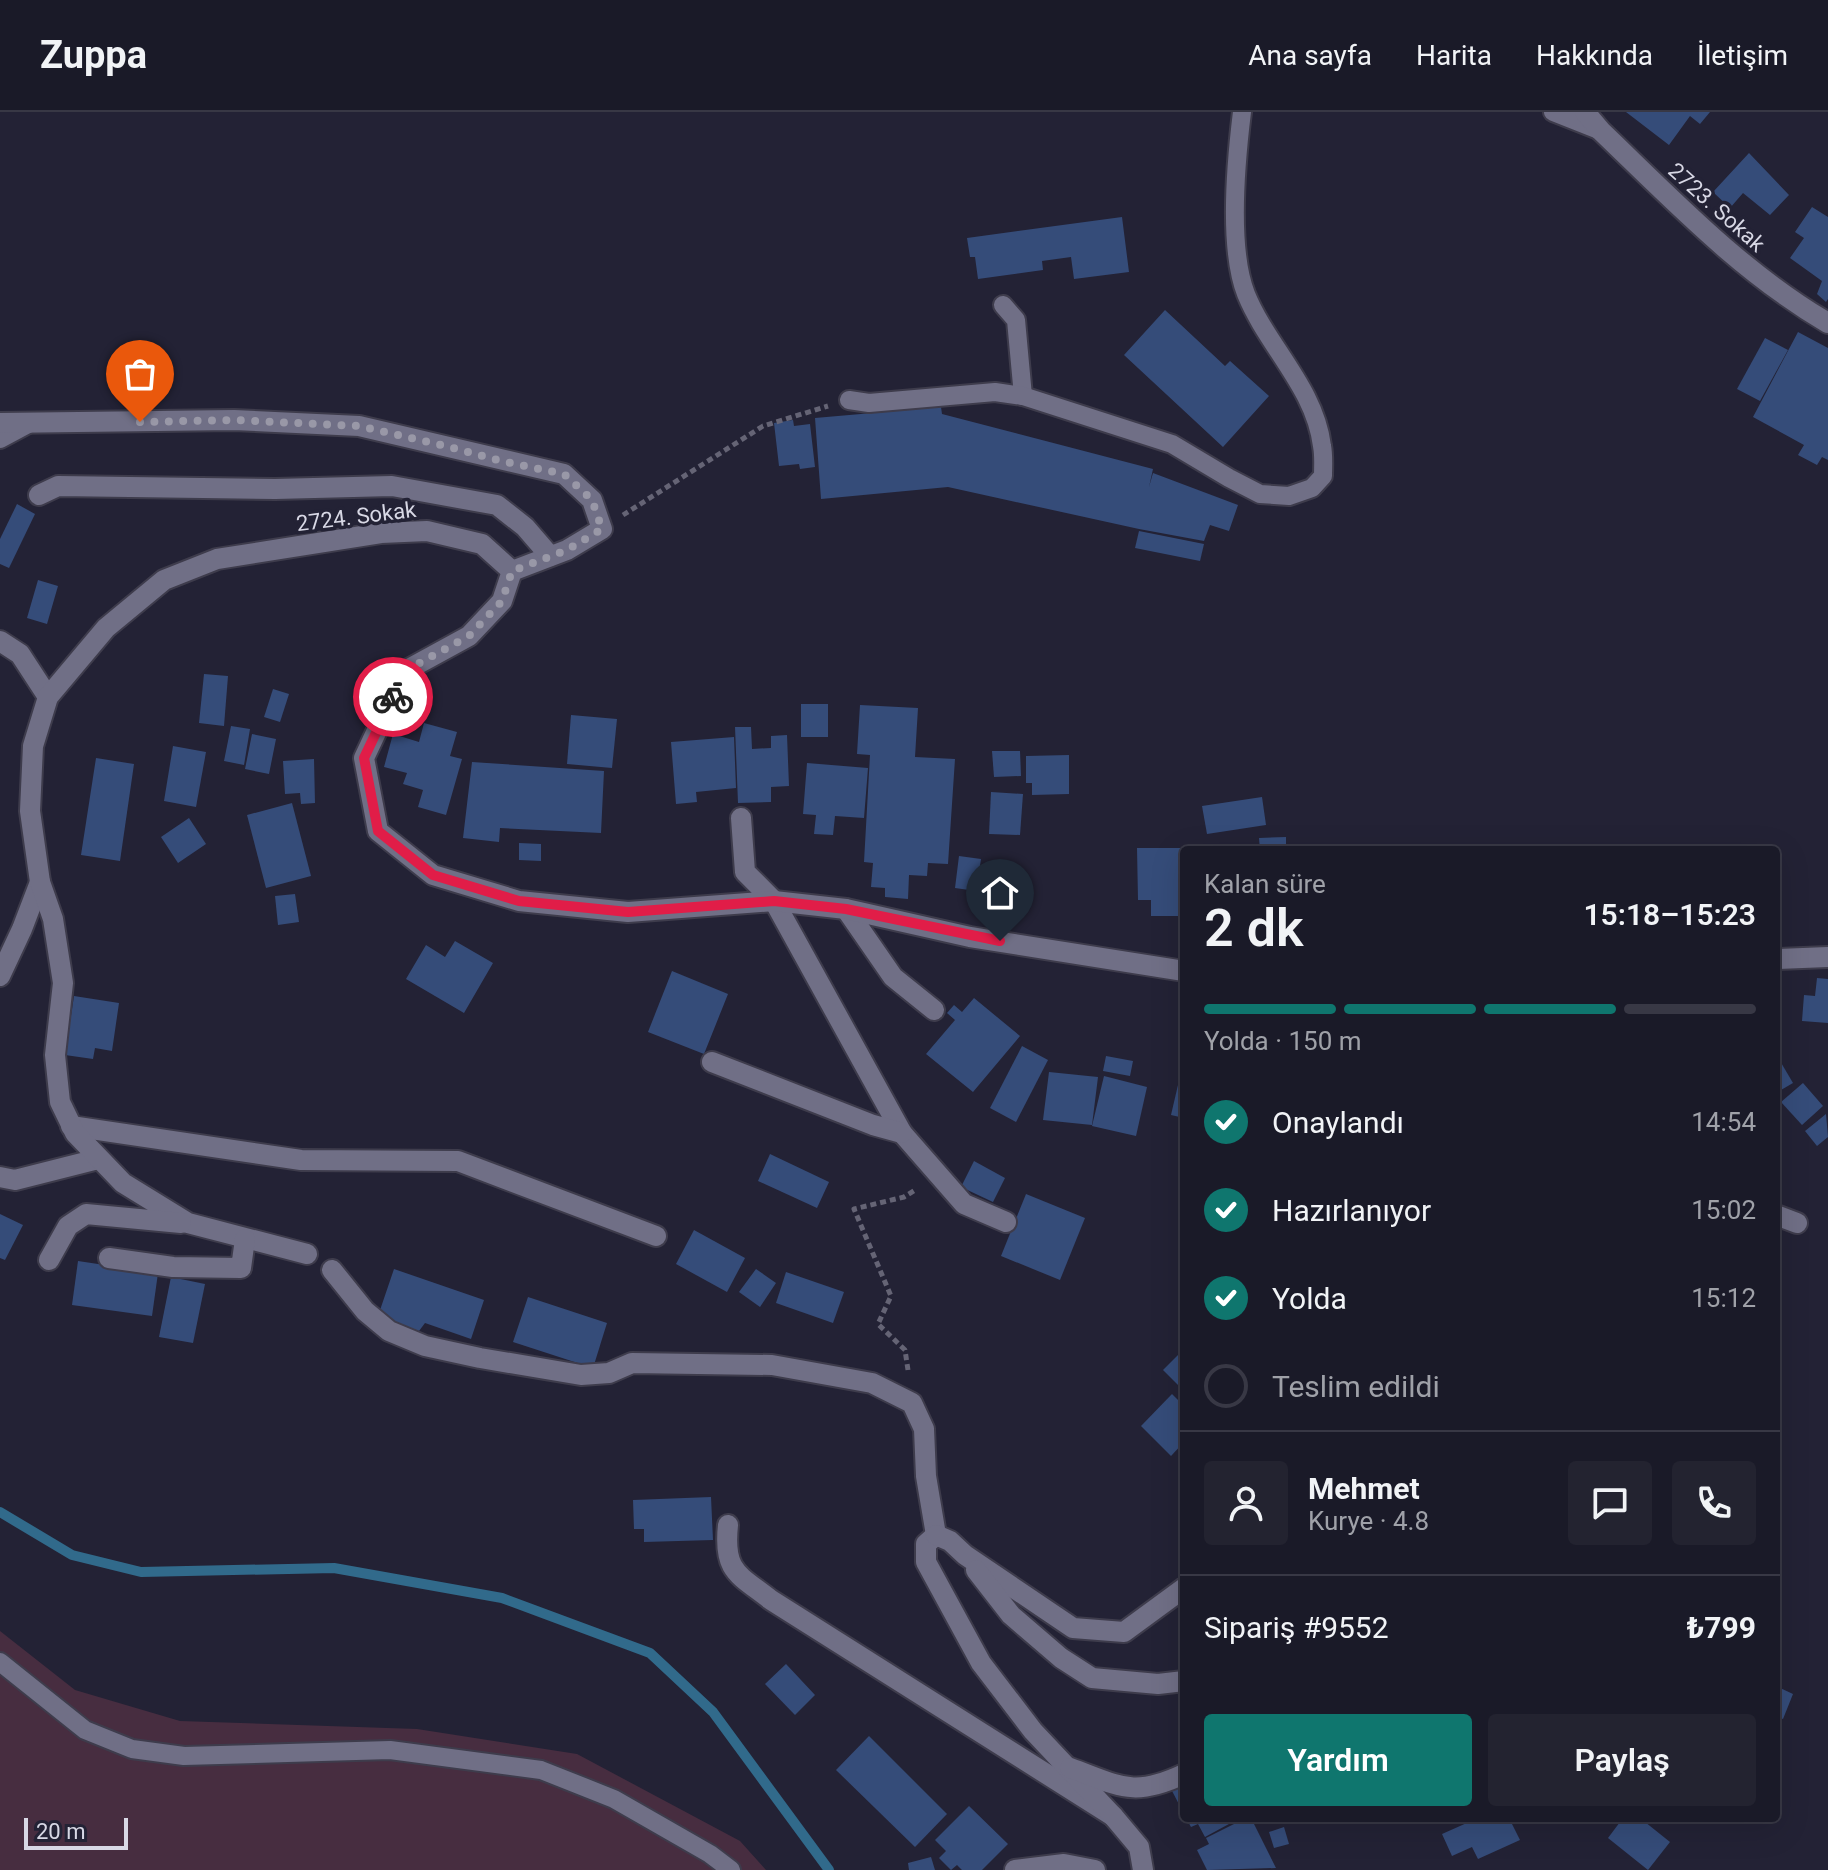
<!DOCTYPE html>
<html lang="tr">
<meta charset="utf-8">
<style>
body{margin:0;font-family:Roboto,sans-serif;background:#232330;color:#f1f3f6;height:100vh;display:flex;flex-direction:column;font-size:30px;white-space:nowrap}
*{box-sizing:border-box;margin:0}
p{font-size:26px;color:#9fa1a8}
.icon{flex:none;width:44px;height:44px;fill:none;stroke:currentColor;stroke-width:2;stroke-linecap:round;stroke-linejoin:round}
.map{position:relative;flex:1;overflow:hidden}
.drawer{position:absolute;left:1180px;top:734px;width:600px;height:976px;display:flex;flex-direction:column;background:#1a1a28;border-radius:8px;box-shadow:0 8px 32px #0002,0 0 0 2px #383845}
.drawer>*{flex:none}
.scale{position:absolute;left:24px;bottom:20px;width:104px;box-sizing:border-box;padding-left:8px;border:4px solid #d8d8e5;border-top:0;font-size:22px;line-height:28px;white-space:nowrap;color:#d8d8e5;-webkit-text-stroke:6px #232235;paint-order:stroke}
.pin{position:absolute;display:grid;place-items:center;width:68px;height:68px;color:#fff;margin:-82px -34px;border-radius:50% 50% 50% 0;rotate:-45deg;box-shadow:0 0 8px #0007}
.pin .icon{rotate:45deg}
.courier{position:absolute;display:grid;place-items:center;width:80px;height:80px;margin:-40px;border:6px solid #e11d48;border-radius:50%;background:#fff;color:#222;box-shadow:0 2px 10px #0007}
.summary em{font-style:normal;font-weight:600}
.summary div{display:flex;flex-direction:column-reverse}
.summary{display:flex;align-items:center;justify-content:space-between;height:136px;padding:0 24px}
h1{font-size:52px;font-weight:600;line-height:60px}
.bar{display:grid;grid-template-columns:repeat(4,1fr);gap:12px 8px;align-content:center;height:96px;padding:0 24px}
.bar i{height:10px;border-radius:6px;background:#383845}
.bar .current{background:#0f766e}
.bar p{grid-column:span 4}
.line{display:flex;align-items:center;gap:20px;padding:0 24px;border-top:2px solid #383845}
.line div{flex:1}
.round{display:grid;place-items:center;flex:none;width:84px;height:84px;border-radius:8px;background:#232330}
ol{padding:0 24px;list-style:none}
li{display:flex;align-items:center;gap:24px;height:88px}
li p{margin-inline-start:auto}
li .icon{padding:8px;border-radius:50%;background:#0f766e;color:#fff;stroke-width:4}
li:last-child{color:#9fa1a8}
li i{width:44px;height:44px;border:4px solid #383845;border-radius:50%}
.primary-button{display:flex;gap:16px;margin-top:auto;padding:16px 24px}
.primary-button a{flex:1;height:92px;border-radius:8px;background:#0f766e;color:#fff;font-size:32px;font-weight:600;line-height:92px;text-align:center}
.primary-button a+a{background:#232330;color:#f1f3f6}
header{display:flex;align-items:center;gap:48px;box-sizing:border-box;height:112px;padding:0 40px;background:#1a1a28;border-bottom:2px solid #383845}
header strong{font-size:38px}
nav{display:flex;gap:44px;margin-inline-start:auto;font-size:28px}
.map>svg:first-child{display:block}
</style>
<header>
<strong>Zuppa</strong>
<nav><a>Ana sayfa</a><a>Harita</a><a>Hakkında</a><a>İletişim</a></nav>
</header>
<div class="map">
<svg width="1828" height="1758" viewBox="0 0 1828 1758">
<rect width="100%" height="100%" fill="#232235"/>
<!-- green -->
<polygon fill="#472d40" points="0,1519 75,1578 180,1609 417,1617 577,1642 740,1729 766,1758 0,1758"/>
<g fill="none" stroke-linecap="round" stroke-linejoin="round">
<!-- stream -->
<polyline stroke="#316a8b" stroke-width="10" points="0,1400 72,1443 141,1460 334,1456 502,1486 650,1541 713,1600 829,1758"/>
</g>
<!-- building -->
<g fill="#354c79">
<polygon points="1626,0 1710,0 1700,12 1690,4 1669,33"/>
<polygon points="1749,41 1789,83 1770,103 1743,81 1730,96 1713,80"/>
<polygon points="1812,95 1828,105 1828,187 1826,190 1817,182 1822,169 1790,146 1804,126 1795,120"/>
<polygon points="1122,105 1129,160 1074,167 1071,145 1042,149 1043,158 978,167 975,145 970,145 967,126"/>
<polygon points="1165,198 1225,254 1230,249 1269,284 1223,335 1124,243"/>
<polygon points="1798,220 1828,236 1828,348 1822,345 1817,353 1798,343 1804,333 1753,305"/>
<polygon points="1765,226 1788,238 1760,289 1737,277"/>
<polygon points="941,295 942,302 1153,357 1149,375 1153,361 1238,393 1229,419 1210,413 1204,429 1139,417 948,375 821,387 815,306"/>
<polygon points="793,308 794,314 810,312 815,355 800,357 799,352 779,354 774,311"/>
<polygon points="17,392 35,402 9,456 0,452 0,427"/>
<polygon points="1139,419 1204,432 1200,449 1135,436"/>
<polygon points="38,468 58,474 47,512 27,506"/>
<polygon points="204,562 228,564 224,614 199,611"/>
<polygon points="273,577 289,582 280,610 264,605"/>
<rect x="801" y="592" width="27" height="33"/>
<polygon points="860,593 918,596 915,645 955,647 948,752 928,751 927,764 909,763 908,787 885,785 885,776 871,775 873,751 864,750 870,643 857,642"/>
<polygon points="571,603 617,607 612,656 567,652"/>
<polygon points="424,611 457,620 450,644 462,647 446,703 418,695 423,678 403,672 407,661 384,655 393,622 419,630"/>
<polygon points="231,614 250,617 244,653 224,649"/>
<polygon points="735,615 751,615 752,637 771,636 771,624 787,623 789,674 771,675 771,690 738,691"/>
<polygon points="252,622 276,627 269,662 245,657"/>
<polygon points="734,625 736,676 696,680 697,690 676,692 671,630"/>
<polygon points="173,634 206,640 196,695 164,689"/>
<polygon points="992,639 1020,639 1021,664 994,665"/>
<polygon points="1069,643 1069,682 1032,683 1032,671 1026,671 1026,644"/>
<polygon points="96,646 134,652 120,749 81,743"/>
<polygon points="314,647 315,691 301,692 300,681 285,682 283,649"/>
<polygon points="472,650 604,659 601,721 500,716 499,730 463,726"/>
<polygon points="807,651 868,656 864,706 835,704 833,723 814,722 816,703 803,702"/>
<polygon points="991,680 1023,682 1020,723 989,722"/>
<polygon points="1262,685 1266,713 1207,722 1202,694"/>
<polygon points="292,691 311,764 266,776 247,703"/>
<polygon points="189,706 206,732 178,751 161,725"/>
<polygon points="1286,725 1286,738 1260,738 1259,726"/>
<polygon points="519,731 541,732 541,749 519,748"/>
<polygon points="1196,732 1257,734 1257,738 1196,738"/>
<polygon points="1137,736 1184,736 1184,804 1151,804 1151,788 1138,788"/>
<polygon points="959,744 981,747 976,779 955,776"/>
<polygon points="1000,760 1023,766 1013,802 991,796"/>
<polygon points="295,782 299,810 278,813 275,784"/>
<polygon points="455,829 493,851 464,901 406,867 426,833 445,845"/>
<polygon points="672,859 728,882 704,942 648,920"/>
<polygon points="1817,866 1828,867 1828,911 1802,909 1804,883 1815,884"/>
<polygon points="74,884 119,891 112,939 95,936 93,947 65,943"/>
<polygon points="974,886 1020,924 973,980 926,942 955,908 947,901 954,893 962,900"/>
<polygon points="1022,934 1048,948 1016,1010 990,996"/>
<polygon points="1776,942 1793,971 1776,981"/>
<polygon points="1106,944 1133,949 1130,964 1103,959"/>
<polygon points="1049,960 1098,965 1092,1013 1043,1008"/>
<polygon points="1181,960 1184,960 1184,1006 1171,1003"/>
<polygon points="1104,964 1147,975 1136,1024 1092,1014"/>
<polygon points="1803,971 1823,994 1802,1013 1781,990"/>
<polygon points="1826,1002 1828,1025 1817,1034 1805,1019"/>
<polygon points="770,1042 829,1070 817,1096 758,1069"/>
<polygon points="974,1049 1005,1066 993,1090 961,1075"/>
<polygon points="1026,1082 1085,1106 1060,1168 1001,1144"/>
<polygon points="0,1102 23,1113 5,1148 0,1146"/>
<polygon points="694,1118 745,1146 727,1180 676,1152"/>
<polygon points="78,1149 158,1161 152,1204 72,1193"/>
<polygon points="394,1157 484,1188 471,1227 425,1211 419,1219 378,1204"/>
<polygon points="756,1157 776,1171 760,1195 739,1180"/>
<polygon points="786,1160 844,1180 833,1211 776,1191"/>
<polygon points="171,1165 205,1172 193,1231 159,1225"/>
<polygon points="528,1185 607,1211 593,1256 513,1230"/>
<polygon points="1184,1237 1184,1279 1163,1258"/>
<polygon points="1172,1282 1184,1294 1184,1330 1171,1344 1141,1314"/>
<polygon points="711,1385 713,1428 644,1430 644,1417 634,1417 633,1388"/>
<polygon points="786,1552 815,1583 795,1603 765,1572"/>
<polygon points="1776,1574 1793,1582 1783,1607 1776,1604"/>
<polygon points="869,1624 947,1702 915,1735 836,1658"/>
<polygon points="1184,1668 1184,1702 1170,1675"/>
<polygon points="969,1694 1008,1732 982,1758 962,1758 957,1753 951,1758 939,1746 946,1739 935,1728"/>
<polygon points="1186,1706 1240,1706 1205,1725 1198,1712 1191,1715"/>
<polygon points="1246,1706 1251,1706 1276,1756 1207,1758 1197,1738 1209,1732 1206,1726"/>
<polygon points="1478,1706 1509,1706 1520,1728 1478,1747 1472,1735 1452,1744 1442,1722"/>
<polygon points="1623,1706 1640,1706 1670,1730 1648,1758 1608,1726"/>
<polygon points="1284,1715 1289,1732 1274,1736 1269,1720"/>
<polygon points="931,1745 935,1758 909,1758 908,1751"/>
</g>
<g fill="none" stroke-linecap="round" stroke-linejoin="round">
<defs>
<g id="lane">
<polyline points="1553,0 1601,19"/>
<polyline points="1003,193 1016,208 1023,284"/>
<path d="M849 288 869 291 995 280 1023 284 1172 332 1229 366 1260 382 1289 384 1312 376 1323 364C1323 354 1324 344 1322 334 1315 276 1267 234 1246 182 1228 136 1236 49 1242 0"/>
<polyline points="0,327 28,312"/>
<polyline points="0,1550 85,1618 132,1637 184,1644 390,1638 541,1658 614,1687 710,1742 731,1758"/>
</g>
<g id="street">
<path d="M1585 0 1601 19C1673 88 1741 160 1828 211"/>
<polyline points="0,311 234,308 359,314 564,362 592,388 602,417 567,438 512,459"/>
<polyline points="39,383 58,374 275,377 392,374 497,393 525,415 550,444"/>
<polyline points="0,529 20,542 48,585"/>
<polyline points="741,706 745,760 774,789 902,1021 964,1092 1006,1110"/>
<polyline points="846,797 893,865 934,898"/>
<polyline points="1776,847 1828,845"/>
<polyline points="0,864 22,817 40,770"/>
<polyline points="712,950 873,1013 902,1021"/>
<polyline points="71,1014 301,1048 458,1049 656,1124"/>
<polyline points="0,1065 15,1068 98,1047"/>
<polyline points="1776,1103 1797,1111"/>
<polyline points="307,1142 188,1111 123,1071 75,1021 60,990 55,943 63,871 53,807 40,770 30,699 33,634 48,585 106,516 164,468 217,447 381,421 427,419 482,432 512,459 502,489 469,524 405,559 364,646 378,719 433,763 519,789 628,800 774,789 846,797 970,825 1184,859"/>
<polyline points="109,1146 173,1155 241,1156 245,1127"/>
<polyline points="49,1148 68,1114 86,1102 181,1111"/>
<polyline points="332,1158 365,1199 389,1219 425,1234 480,1246 581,1263 609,1261 632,1251 772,1253 872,1271 912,1291 924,1317 926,1364 936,1423"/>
<path d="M728 1413C723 1460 738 1462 771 1488L1113 1704"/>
<polyline points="936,1423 926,1432 926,1450 981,1551 1033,1619 1113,1704 1139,1735 1143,1758"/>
<polyline points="936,1423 950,1429 965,1443 1073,1516 1124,1520 1184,1476"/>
<polyline points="976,1458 1011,1503 1061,1546 1092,1566 1158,1572 1184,1569"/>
<path d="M1070 1656C1120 1674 1133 1686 1184 1662"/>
<polyline points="1015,1758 1064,1752 1095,1758"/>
</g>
</defs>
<!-- lane casing -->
<use href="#lane" stroke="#3e3c4c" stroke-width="22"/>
<!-- street casing -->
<use href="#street" stroke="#3e3c4c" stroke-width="24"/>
<!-- path -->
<g stroke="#656475" stroke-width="5" stroke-dasharray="6 4" stroke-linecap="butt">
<polyline points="623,403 763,314 828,294"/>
<polyline points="908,1258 905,1238 878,1212 891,1184 854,1097 904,1085 917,1077"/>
</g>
<!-- lane -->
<use href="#lane" stroke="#706f86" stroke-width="18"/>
<!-- street -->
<use href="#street" stroke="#706f86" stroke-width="20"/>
</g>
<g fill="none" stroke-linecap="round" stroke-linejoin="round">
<!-- done -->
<polyline stroke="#9998a7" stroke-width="8" stroke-dasharray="0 14.4" points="140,310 234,308 359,314 446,334 501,349 564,362 592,388 602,417 567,438 512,459 502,489 469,524 405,559 393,585"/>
<!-- route -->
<polyline stroke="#e11d48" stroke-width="10" points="393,585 364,646 378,719 433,763 519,789 628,800 774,789 846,797 1000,829"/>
</g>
<g text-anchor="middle" stroke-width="7" stroke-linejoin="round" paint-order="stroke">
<!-- street labels -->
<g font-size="22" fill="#d8d8e5" stroke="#232235">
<text transform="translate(1717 95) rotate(42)" y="8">2723. Sokak</text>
<text transform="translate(356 404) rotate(-7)" y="8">2724. Sokak</text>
</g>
</g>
</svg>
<div class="scale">20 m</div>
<div class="pin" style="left:140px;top:310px;background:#ea580c"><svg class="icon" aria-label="bag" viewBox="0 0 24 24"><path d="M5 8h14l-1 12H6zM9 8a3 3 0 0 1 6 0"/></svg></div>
<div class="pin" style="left:1000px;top:829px;background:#1f2937"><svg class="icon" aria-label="home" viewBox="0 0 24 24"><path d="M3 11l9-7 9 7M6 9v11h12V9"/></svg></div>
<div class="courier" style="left:393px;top:585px"><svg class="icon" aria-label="bike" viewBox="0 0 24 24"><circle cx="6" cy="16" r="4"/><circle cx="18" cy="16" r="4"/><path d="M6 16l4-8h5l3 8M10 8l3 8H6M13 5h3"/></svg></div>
<section class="drawer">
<div class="summary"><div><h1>2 dk</h1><p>Kalan süre</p></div><em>15:18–15:23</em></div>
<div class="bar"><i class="current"></i><i class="current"></i><i class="current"></i><i></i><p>Yolda · 150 m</p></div>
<ol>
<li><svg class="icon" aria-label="check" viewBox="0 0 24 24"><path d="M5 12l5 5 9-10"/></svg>Onaylandı<p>14:54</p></li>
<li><svg class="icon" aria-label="check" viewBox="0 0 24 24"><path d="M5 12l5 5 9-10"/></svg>Hazırlanıyor<p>15:02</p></li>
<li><svg class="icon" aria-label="check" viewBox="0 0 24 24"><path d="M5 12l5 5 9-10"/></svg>Yolda<p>15:12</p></li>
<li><i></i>Teslim edildi</li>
</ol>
<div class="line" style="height:144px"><a class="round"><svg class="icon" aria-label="person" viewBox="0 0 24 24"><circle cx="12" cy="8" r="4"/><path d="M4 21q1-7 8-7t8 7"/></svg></a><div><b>Mehmet</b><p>Kurye · 4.8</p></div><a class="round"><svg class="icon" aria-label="chat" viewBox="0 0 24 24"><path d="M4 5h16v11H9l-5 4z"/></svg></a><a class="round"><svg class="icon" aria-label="phone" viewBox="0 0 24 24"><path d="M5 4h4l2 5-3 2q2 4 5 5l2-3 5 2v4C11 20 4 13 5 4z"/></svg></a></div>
<div class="line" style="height:104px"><div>Sipariş #9552</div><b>₺799</b></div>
<div class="primary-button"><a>Yardım</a><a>Paylaş</a></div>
</section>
</div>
